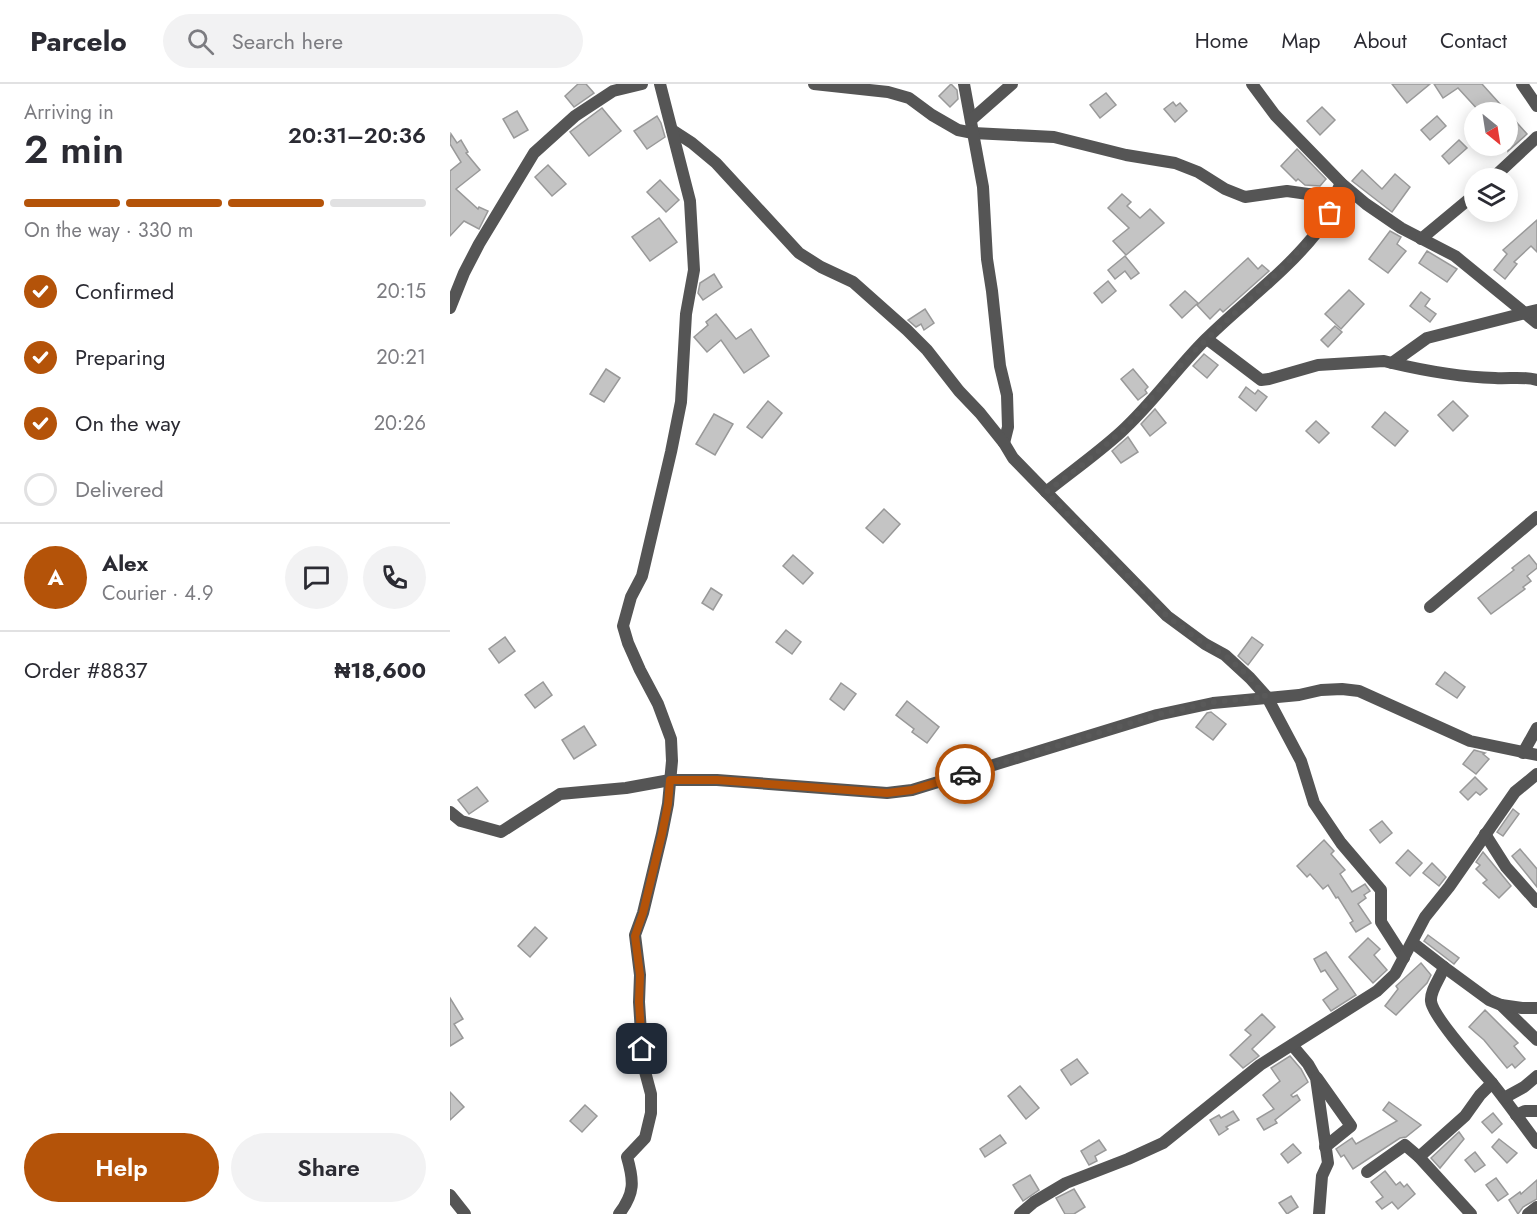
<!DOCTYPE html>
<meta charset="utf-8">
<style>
body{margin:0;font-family:Jost,sans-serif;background:#f2f2f3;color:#2b2b33;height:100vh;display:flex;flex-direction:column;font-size:22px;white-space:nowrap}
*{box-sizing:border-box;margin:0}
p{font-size:20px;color:#7c7c81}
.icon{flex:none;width:33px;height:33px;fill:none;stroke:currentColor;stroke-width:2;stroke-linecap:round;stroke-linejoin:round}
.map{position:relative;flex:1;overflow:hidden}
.panel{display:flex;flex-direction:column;background:#fff;width:450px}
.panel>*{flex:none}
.needle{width:39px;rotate:150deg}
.buttons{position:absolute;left:1014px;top:18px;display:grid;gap:12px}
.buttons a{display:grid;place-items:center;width:54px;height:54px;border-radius:50%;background:#fff;box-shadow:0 3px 15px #0003;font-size:30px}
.pin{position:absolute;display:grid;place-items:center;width:51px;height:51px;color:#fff;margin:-26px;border-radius:12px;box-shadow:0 3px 9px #0006}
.courier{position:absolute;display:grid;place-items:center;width:60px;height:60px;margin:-30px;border:4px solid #b45309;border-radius:50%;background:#fff;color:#222;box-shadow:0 2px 8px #0007}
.head em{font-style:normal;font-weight:600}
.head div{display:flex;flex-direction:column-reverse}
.head{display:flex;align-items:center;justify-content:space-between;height:102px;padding:0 24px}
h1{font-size:39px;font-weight:600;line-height:45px}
.bar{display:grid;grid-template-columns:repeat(4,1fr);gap:9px 6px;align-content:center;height:72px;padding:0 24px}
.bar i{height:8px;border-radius:4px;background:#e1e1e2}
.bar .selected{background:#b45309}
.bar p{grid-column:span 4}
.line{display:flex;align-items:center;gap:15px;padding:0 24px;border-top:2px solid #e1e1e2}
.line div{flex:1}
.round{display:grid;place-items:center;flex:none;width:63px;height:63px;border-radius:32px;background:#f2f2f3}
ol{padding:0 24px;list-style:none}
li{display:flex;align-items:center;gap:18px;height:66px}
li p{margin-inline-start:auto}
li .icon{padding:6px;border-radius:50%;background:#b45309;color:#fff;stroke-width:4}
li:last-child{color:#7c7c81}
li i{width:33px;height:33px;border:3px solid #e1e1e2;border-radius:50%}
.primary-button{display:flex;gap:12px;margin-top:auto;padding:12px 24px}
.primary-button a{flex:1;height:69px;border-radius:36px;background:#b45309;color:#fff;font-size:24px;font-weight:600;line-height:69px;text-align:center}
.primary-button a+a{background:#f2f2f3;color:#2b2b33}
header{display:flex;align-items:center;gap:36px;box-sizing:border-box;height:84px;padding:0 30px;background:#fff;border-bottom:2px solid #e1e1e2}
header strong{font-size:28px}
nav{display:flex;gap:33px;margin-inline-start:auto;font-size:21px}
.search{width:420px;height:54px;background:#f2f2f3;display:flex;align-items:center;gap:15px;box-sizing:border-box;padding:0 21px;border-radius:33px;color:#7c7c81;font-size:22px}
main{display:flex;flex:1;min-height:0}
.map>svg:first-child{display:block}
</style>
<header>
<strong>Parcelo</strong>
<div class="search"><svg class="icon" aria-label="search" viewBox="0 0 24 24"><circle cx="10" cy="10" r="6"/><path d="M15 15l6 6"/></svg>Search here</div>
<nav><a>Home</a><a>Map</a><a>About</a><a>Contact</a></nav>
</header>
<main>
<section class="panel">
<div class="head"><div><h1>2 min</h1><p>Arriving in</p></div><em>20:31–20:36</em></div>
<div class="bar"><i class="selected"></i><i class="selected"></i><i class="selected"></i><i></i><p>On the way · 330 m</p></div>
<ol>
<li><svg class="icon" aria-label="check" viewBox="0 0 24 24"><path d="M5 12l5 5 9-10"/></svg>Confirmed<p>20:15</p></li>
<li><svg class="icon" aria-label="check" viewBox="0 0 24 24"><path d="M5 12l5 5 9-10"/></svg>Preparing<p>20:21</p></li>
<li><svg class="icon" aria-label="check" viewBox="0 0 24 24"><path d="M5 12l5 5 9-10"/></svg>On the way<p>20:26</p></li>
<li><i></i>Delivered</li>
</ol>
<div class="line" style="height:108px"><b class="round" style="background:#b45309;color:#fff">A</b><div><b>Alex</b><p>Courier · 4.9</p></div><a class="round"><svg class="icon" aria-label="chat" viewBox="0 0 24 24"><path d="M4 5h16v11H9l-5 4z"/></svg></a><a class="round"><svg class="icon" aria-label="phone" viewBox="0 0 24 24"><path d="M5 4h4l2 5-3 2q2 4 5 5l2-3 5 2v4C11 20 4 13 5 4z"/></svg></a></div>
<div class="line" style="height:78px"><div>Order #8837</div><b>₦18,600</b></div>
<div class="primary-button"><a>Help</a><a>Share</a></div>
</section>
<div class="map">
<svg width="1087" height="1130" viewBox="0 0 1087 1130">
<rect width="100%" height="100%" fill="#fff"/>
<!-- building -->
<g fill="#c4c4c4" stroke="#999" stroke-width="1.5">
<polygon points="128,0 136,0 144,9 124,23 115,12"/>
<polygon points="501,0 507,6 508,15 500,23 489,12"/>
<polygon points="942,0 980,0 957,19"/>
<polygon points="984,0 1032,0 1077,50 1058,67 1058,28 1030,28 1008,4 993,14"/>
<polygon points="656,9 666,21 650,34 640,21"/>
<polygon points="723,18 726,22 730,19 737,27 725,38 714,25"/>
<polygon points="872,23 885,36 870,51 857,37"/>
<polygon points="152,24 171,47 139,72 120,48"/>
<polygon points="67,27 78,46 64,54 53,35"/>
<polygon points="207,32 211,39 215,53 197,65 184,47"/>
<polygon points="987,32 996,42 980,56 971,46"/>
<polygon points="1,50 7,59 11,56 18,68 16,69 30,86 6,105 28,125 29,123 38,127 29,145 14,137 0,152 0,87 11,78 0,60"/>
<polygon points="1009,56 1017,64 999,80 992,72"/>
<polygon points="847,65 876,95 870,102 855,101 848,95 846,97 831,82"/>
<polygon points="98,81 116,100 102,112 85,93"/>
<polygon points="912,86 932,105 945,90 960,103 942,128 902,97"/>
<polygon points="210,96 229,116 216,128 197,108"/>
<polygon points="672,110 681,118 677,122 690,134 700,125 714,139 676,171 663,157 679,144 658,124"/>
<polygon points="209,134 227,158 200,177 182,153"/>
<polygon points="1087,136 1087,168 1081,162 1064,178 1067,180 1055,195 1044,186 1057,170 1053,166"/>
<polygon points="940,147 951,153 947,160 956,167 938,189 919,175"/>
<polygon points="977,167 1007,185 997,198 969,179"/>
<polygon points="675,172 689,189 681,195 675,187 665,195 658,186"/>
<polygon points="798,174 808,185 812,181 819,187 773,228 770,225 760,235 747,221"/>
<polygon points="264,190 272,203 253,216 248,209 250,199"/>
<polygon points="658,197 666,207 652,219 644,209"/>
<polygon points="899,206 914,220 891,245 875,230"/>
<polygon points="735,207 748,219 732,234 720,221"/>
<polygon points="971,208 980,215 975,222 986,230 980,238 960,222"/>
<polygon points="475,225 484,239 474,246 471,240 466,243 458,236"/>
<polygon points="266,230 286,255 301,245 319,272 294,289 271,256 257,268 244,253 258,241 256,238"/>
<polygon points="885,242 892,248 878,263 871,256"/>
<polygon points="754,270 768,281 757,294 743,282"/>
<polygon points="156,285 170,294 154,318 140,310"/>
<polygon points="683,285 698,303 695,306 697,309 688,316 671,295"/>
<polygon points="796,303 805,310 808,306 817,313 806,327 789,313"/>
<polygon points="318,317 332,329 312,354 297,343"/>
<polygon points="1003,317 1018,332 1003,347 988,331"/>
<polygon points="705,325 716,339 700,352 691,340"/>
<polygon points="935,328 958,347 945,362 922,343"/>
<polygon points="264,330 283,340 265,371 246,360"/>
<polygon points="866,337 879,349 869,359 856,347"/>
<polygon points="678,353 688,368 671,379 662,367"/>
<polygon points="434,425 450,440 433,459 416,444"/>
<polygon points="343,471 363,489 353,500 333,482"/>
<polygon points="1079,471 1087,481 1087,484 1077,492 1081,497 1073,503 1075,505 1041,530 1028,514 1064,486 1062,484"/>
<polygon points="261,504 272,511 263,526 252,519"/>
<polygon points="336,546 351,558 342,570 326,558"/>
<polygon points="55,553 65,567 49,579 39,565"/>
<polygon points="802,553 813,561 798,581 788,572"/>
<polygon points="995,588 1015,603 1007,614 986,600"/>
<polygon points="93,598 102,611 85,624 75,611"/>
<polygon points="391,599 406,610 394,626 380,615"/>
<polygon points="457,617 489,643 477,659 462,648 464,645 446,631"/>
<polygon points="761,628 776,640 763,656 746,643 757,629"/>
<polygon points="134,642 146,661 124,675 112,656"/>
<polygon points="1024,666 1035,669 1033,670 1039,675 1026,690 1013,680"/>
<polygon points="1025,693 1037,705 1030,711 1026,708 1018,716 1010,708"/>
<polygon points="27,703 38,717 19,730 8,716"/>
<polygon points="1063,725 1069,730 1053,752 1047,748"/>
<polygon points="932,737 942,749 930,759 920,746"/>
<polygon points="874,756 884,767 881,770 895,786 890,790 902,808 915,800 920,807 914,811 916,814 908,820 921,839 906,848 900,839 903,837 888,813 886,814 878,801 873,805 860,790 857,793 847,782"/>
<polygon points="1070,765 1087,785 1087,803 1062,772"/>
<polygon points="958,766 972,779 960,792 946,779"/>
<polygon points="1033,768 1061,802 1049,814 1033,799 1037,796 1026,785 1030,781 1026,778"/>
<polygon points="982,779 996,793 989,802 973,789"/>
<polygon points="85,843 97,854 80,873 68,862"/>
<polygon points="978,851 1009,874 1004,880 974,857"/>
<polygon points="918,854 930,865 924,871 937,886 923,899 899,873"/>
<polygon points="876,868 906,911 881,927 873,916 888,905 875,886 871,888 864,875"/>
<polygon points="971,879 981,891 977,899 946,931 935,922 948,905 946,902"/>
<polygon points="0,914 13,935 4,940 13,954 0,962"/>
<polygon points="1035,926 1068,959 1064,962 1075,975 1065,984 1062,980 1057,984 1034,956 1019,943"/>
<polygon points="812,930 825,943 802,965 809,972 793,984 780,971 801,951 795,946"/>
<polygon points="840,972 851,985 858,998 841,1011 843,1013 847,1011 850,1016 825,1036 827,1039 814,1046 807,1035 824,1025 813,1011 830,997 821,984"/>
<polygon points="627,975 638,989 621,1001 611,986"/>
<polygon points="570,1002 589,1024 576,1035 558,1012"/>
<polygon points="0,1008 14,1023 0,1036"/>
<polygon points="939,1018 971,1041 956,1053 950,1054 903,1085 894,1071 891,1073 886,1065 902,1054 906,1060 947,1037 933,1026"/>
<polygon points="135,1021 147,1032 132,1048 120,1037"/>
<polygon points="783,1027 789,1036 776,1043 778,1045 769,1051 760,1036 769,1031 771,1034"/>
<polygon points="1043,1029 1052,1040 1042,1049 1032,1038"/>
<polygon points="1009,1048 1014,1055 990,1084 981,1074"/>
<polygon points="550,1051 556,1059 535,1073 530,1065"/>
<polygon points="1049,1055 1067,1069 1057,1079 1042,1063"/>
<polygon points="649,1056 656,1066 645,1072 647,1077 639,1081 631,1067"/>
<polygon points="843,1060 851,1069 838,1079 831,1070"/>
<polygon points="1025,1068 1035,1081 1025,1088 1015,1076"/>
<polygon points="935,1087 946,1101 950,1098 954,1103 957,1100 965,1110 948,1125 942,1118 932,1125 926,1118 933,1113 921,1098"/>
<polygon points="580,1091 589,1106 573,1117 563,1101"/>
<polygon points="1046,1094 1058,1110 1048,1117 1036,1101"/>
<polygon points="1087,1096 1087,1115 1073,1123 1068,1130 1059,1116 1070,1108 1071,1110"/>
<polygon points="624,1105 635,1123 624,1130 615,1130 606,1114"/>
<polygon points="841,1112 848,1123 837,1130 829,1119"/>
</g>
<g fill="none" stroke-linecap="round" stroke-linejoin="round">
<!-- minor -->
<g stroke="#555" stroke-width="12">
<polyline points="364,0 438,8 459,14 482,31 508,46 523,49 604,53 676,71 725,79 748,88 775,105 795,113 837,107 858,110 885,110"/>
<polyline points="514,0 533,103 537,175 542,207 550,282 557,311 558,343 554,359"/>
<polyline points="802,0 825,31 891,99 916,120 951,144 1005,172 1087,239"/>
<polyline points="1072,0 1087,22"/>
<polyline points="521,36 562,0"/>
<polyline points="222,46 242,59 266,79 349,169 371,183 403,198 457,246 477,266 509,307 530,329 554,359 563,374 717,532 755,560 775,571 800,594 817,613 851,677 864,719 891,759 931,806 931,838 954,874"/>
<polyline points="1043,94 1087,53"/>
<polyline points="971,155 1024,111"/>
<polyline points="0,224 14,189 29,160 84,69 125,32 163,7 192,0"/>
<polyline points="757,255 811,296 819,295 868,281 934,277 942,279 977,254 1087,226"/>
<path d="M942 279C976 287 1010 293 1045 294 1059 295 1073 292 1087 296"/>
<path d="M596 408C621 388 648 369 671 348 702 320 726 285 755 256 791 220 835 189 867 148 880 132 882 116 891 99"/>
<polyline points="980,523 1087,433"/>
<polyline points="1073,669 1087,644"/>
<polyline points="0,728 11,737 51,748 110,710 176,704 220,696 267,696 437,709 462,706 707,631 763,619 849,611 871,606 892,605 909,607 1020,657 1087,671"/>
<polyline points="1035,750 1056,783 1087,818"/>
<path d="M963 859 994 883C991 893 980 906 981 917 982 932 1030 985 1042 999 1058 1019 1072 1039 1087 1059"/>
<polyline points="994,883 1039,916 1051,921 1087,956"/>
<polyline points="1051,921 1072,924 1087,924"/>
<polyline points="842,961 858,980 866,994 878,1079 872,1092 869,1130"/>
<polyline points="867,994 901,1042 875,1063"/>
<polyline points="1054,1014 1074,1003 1087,992"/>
<polyline points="1066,1031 1075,1027 1087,1027"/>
<polyline points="917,1088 955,1061 969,1073"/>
<polyline points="0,1111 15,1130"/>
<path d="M169 1130C185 1109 184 1097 177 1073L195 1054 201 1029V1010L193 980 189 918 190 891 185 851 193 829 212 750 218 720 222 677 221 655 208 620 190 586 178 559 173 542 181 513 192 492 221 368 231 318 236 230 244 186 240 117 210 0"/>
<polyline points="570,1130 584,1118 616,1099 678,1075 713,1059 810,981 927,907 945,890 975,833 999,803 1065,708 1087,690"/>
<polyline points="1021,1130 969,1073 1015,1032 1030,1011 1042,999"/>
<polyline points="1078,1130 1087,1123"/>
</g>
</g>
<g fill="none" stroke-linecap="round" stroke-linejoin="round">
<!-- done -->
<polyline stroke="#595959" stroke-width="6" stroke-dasharray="0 10.8" points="515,690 707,631 763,618 816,613 800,594 775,571 754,560 717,532 596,408 630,383 673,346 740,271 820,196 866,149 880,129"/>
<!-- route -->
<polyline stroke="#b45309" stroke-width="8" points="192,965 189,918 190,891 185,852 193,829 212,750 218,720 220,696 267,696 437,709 462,706 515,690"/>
</g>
</svg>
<div class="buttons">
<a><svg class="needle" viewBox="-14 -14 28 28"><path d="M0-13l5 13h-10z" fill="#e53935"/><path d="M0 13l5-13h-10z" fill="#7c7c81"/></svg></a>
<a><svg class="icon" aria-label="layers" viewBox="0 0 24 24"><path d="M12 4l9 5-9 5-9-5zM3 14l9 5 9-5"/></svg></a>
</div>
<div class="pin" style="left:880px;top:129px;background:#ea580c"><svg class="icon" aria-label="bag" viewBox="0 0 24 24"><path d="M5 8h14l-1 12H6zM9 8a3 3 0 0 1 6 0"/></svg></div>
<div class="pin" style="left:192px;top:965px;background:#1f2937"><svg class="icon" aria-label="home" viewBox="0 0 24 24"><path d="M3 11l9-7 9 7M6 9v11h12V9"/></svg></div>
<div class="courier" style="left:515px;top:690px"><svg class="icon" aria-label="car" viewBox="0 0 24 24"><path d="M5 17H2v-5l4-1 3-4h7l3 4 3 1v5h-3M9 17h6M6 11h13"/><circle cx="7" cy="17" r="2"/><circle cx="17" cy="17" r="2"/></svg></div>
</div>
</main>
